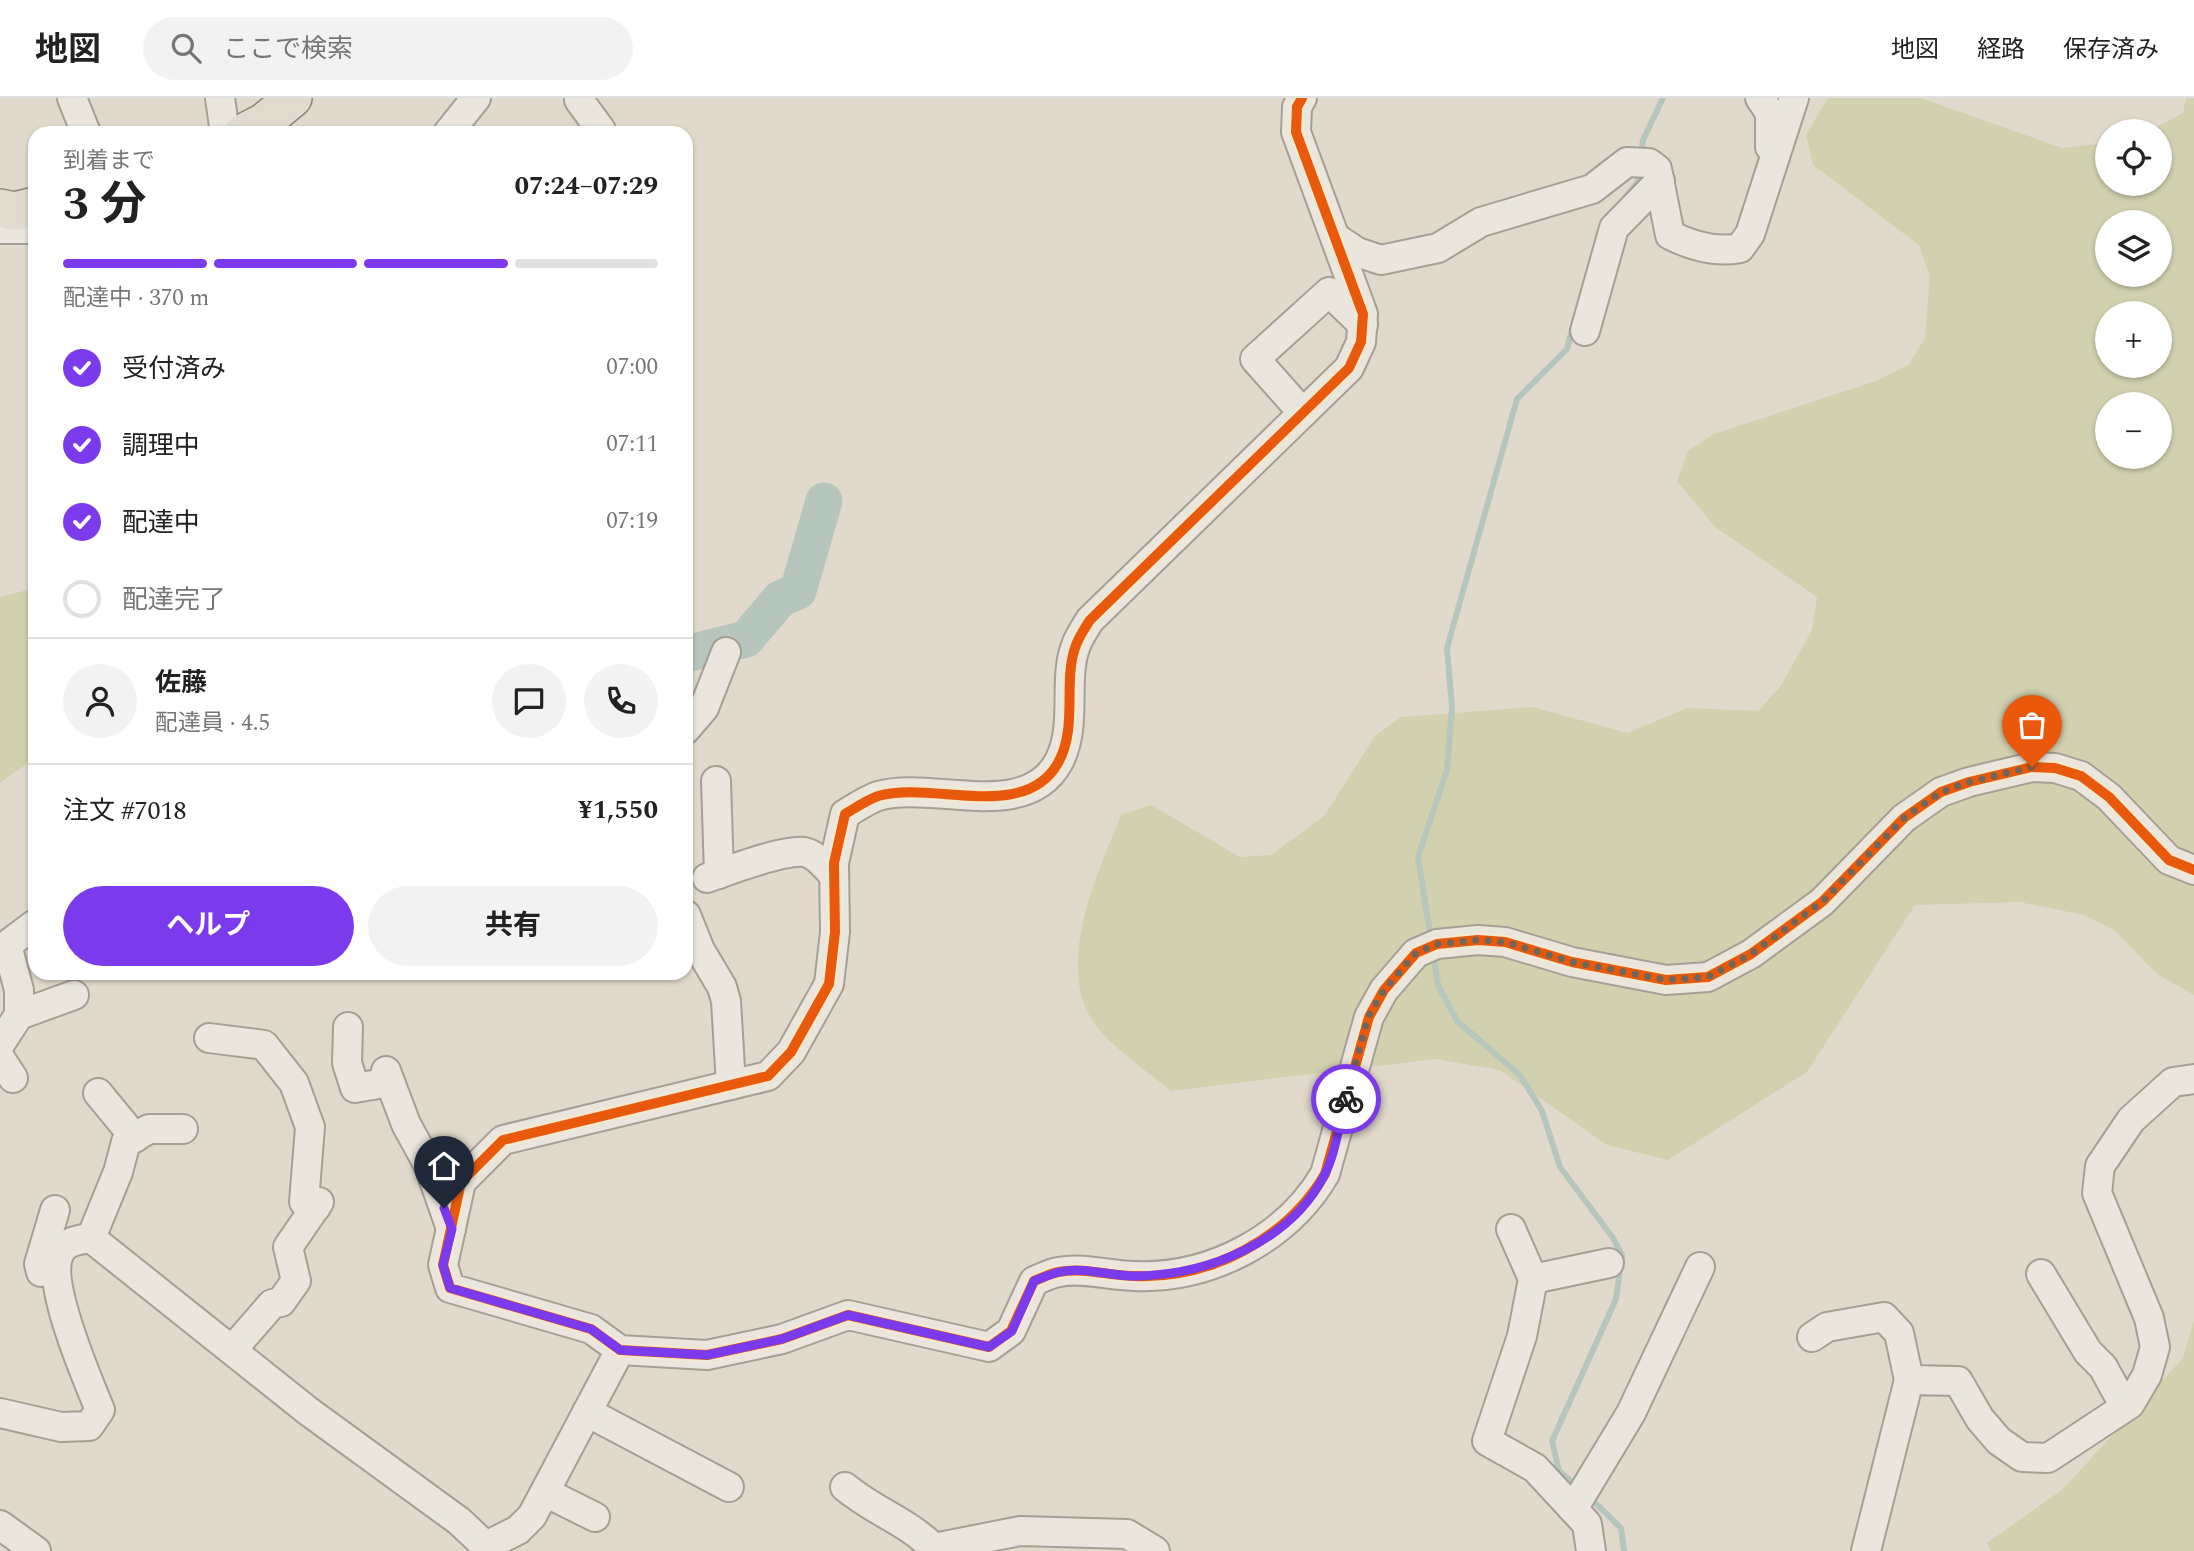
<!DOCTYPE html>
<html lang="ja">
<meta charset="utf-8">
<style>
body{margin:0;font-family:Spectral,"Noto Sans JP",serif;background:#f2f2f2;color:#222;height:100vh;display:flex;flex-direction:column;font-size:26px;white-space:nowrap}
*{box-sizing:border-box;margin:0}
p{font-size:23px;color:#767676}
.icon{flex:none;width:38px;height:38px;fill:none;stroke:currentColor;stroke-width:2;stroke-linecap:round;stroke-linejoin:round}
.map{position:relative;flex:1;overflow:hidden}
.side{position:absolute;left:28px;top:28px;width:665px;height:854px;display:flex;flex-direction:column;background:#fff;border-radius:21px;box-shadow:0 2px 5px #0004}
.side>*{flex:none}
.buttons{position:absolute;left:2095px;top:21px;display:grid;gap:14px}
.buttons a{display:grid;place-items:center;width:77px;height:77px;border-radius:50%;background:#fff;box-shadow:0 2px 5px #0004;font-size:35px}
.pin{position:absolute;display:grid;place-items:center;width:60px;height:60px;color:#fff;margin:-72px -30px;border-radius:50% 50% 50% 0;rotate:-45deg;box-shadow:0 0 7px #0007}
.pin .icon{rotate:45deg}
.courier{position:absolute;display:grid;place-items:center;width:70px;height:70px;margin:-35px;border:5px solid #7c3aed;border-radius:50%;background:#fff;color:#222;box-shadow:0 2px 9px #0007}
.head em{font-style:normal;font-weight:700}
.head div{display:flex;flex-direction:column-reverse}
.head{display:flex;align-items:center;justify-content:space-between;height:119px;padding:0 35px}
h1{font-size:46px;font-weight:700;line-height:52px}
.bar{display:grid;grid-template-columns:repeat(4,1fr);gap:10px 7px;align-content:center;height:84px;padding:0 35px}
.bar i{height:9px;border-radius:5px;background:#e0e0e0}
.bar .selected{background:#7c3aed}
.bar p{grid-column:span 4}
.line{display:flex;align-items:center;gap:18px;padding:0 35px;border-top:2px solid #e0e0e0}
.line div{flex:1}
.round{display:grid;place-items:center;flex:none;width:74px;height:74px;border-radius:37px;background:#f2f2f2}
ol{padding:0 35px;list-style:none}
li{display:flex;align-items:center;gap:21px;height:77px}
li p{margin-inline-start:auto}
li .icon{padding:7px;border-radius:50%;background:#7c3aed;color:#fff;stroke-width:4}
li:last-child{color:#767676}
li i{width:38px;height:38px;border:4px solid #e0e0e0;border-radius:50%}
.cta{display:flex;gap:14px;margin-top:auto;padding:14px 35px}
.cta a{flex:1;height:80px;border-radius:42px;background:#7c3aed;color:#fff;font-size:28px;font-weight:700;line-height:80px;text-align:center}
.cta a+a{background:#f2f2f2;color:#222}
header{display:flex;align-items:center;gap:42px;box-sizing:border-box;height:98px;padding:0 35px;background:#fff;border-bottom:2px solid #e0e0e0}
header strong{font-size:33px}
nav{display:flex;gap:38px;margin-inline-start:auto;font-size:24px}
.search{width:490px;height:63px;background:#f2f2f2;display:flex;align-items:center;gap:18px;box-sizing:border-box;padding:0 24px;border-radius:38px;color:#767676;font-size:26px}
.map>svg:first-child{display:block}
</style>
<header>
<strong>地図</strong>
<div class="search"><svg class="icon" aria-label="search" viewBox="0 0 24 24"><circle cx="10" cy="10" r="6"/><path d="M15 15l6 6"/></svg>ここで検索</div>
<nav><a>地図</a><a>経路</a><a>保存済み</a></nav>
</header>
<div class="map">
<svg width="2194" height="1453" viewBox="0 0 2194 1453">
<rect width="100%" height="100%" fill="#e1dacc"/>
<!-- green -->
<g fill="#d1d0af" fill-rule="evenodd">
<path d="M1828 0H1921L2062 50 2107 45V86H2160V33H2149L2183 15 2186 0H2194V897L2157 876 2114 832 2084 817 2019 804 1915 807 1807 974 1668 1062 1607 1047 1500 972 1435 961 1171 993C1148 974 1121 956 1101 934 1049 876 1097 777 1121 717L1151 707 1240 759 1271 757 1325 717 1375 638 1401 619 1532 609 1628 635 1687 610 1758 613 1780 589 1812 532 1817 499 1715 429 1677 383 1688 353 1714 336 1876 283 1908 267 1925 240 1930 178 1919 147 1813 67 1806 37ZM2107 124H2160V177H2107ZM2107 215H2160V268H2107ZM2107 306H2160V359H2107Z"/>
<polygon points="35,490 35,660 0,685 0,499"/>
<polygon points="2194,1222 2194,1453 1991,1453 1987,1445 2063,1391 2183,1260"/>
</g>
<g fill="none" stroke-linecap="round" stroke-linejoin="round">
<!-- stream -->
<g stroke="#b7c6bc" stroke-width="6">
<polyline points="1641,56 1643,42 1663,0"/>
<polyline points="1625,100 1639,82 1640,71"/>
<polyline points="1431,841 1418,759 1447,672 1452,610 1447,550 1517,301 1567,251 1573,228"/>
<polyline points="1433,855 1438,887 1457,923 1520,977 1542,1013 1560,1069 1613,1140 1622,1157 1616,1201 1552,1343 1559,1373 1577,1388"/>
<polyline points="1588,1398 1621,1430 1624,1453"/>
</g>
<!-- river -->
<polyline stroke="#b7c6bc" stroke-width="37" points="686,556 746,541 780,501 798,493 824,403"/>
<defs>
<g id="minor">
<polyline points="72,0 86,35"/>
<polyline points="220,0 225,35"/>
<path d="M1302 0 1297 9 1296 34 1363 216 1361 244 1349 270 1090 522C1085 530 1078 540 1075 550 1063 585 1078 629 1058 665 1024 725 932 682 878 698 867 702 855 710 845 716L834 765 835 834 829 886 791 954 768 978 503 1042 461 1084 443 1167 450 1190 591 1231 620 1252 707 1257 782 1241 848 1217 989 1249 1011 1233 1034 1183C1042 1180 1051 1175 1059 1174 1082 1169 1112 1178 1135 1178 1210 1181 1287 1141 1325 1076L1369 919 1384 892 1416 855 1437 846 1478 842 1505 844 1572 864 1666 882 1708 879 1751 856 1822 804 1904 720 1941 694 1969 684 2032 669 2055 670 2081 678 2109 699 2169 762 2194 772"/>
<polyline points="1760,0 1770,15 1770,49"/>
<polyline points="579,2 601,32"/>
<polyline points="448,35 476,0"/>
<polyline points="0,131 35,131"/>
<path d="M1336 140 1357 154 1381 162 1438 150 1481 124 1592 91 1627 64 1649 65 1657 71 1670 137C1692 148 1716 155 1740 150L1750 136 1794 0"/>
<polyline points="1585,233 1614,130 1660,83"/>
<polyline points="1303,315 1255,261 1329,194 1363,227"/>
<polyline points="686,631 704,610 726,554"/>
<polyline points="716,683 719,776"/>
<path d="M707 780C730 772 781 752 804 754 816 756 826 769 834 778"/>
<polyline points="686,817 700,852 722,889 726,903 731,987"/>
<polyline points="19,917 19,892 7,847 35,826"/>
<polyline points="348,929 347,965 355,990 390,984"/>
<polyline points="209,940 264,947 294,985 310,1029 304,1104 316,1109"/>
<polyline points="0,946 19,917 74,897"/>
<polyline points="0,960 13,980"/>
<polyline points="386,973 406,1026 429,1068 451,1131"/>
<polyline points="98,995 135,1040"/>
<polyline points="1511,1131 1533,1181 1522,1238 1487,1343 1535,1370 1587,1426 1591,1453"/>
<polyline points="91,1140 118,1074 126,1044 149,1031 183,1031"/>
<polyline points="41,1174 39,1166 55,1112"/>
<polyline points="2041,1176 2088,1254 2103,1269 2125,1309"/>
<polyline points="1533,1181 1609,1165"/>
<polyline points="1812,1239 1827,1229 1884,1219 1899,1235 1909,1282"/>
<polyline points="232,1252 272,1206 281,1204 296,1183 288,1149 319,1104"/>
<polyline points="587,1314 729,1389"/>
<path d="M0 1315 61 1329 89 1328 100 1312C87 1280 46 1186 59 1156 65 1143 78 1142 91 1140L308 1313 459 1423 491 1453"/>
<path d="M845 1389C875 1414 905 1422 934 1450"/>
<polyline points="545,1394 595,1419"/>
<polyline points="1573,1411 1631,1315 1700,1169"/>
<polyline points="0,1427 36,1453"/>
<polyline points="488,1447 518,1432 532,1418 620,1252"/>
<polyline points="935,1453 934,1450 1020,1433 1127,1436 1155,1453"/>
<polyline points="1866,1453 1909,1282 1958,1283 1980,1321 1999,1343 2022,1359 2048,1360 2130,1306 2147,1277 2155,1249 2149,1220 2097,1095 2100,1068 2131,1022 2173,984 2194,981"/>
</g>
<g id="major">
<polyline points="243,35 264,24 293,0"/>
<polyline points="0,110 15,113 35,108"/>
</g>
</defs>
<!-- minor casing -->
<use href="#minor" stroke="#a69f95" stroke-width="32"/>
<!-- major casing -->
<use href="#major" stroke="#8c857c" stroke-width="40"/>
<!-- minor -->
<use href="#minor" stroke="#eae6dd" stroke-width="28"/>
<!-- major -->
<use href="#major" stroke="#e1dbcf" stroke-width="37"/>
<defs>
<path id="cycleway" d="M1302 0 1297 9 1296 34 1363 216 1361 244 1349 270 1090 522C1085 530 1078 540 1075 550 1063 585 1078 629 1058 665 1024 725 932 682 878 698 867 702 855 710 845 716L834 765 835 834 829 886 791 954 768 978 503 1042 461 1084 443 1167 450 1190 591 1231 620 1252 707 1257 782 1241 848 1217 989 1249 1011 1233 1034 1183C1042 1180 1051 1175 1059 1174 1082 1169 1112 1178 1135 1178 1210 1181 1287 1141 1325 1076L1369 919 1384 892 1416 855 1437 846 1478 842 1505 844 1572 864 1666 882 1708 879 1751 856 1822 804 1904 720 1941 694 1969 684 2032 669 2055 670 2081 678 2109 699 2169 762 2194 772"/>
</defs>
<!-- cycleway casing -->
<use href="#cycleway" stroke="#f3e8d2" stroke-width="15"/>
<!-- cycleway -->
<use href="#cycleway" stroke="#e8590c" stroke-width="10"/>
</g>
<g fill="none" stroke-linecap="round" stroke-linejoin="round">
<!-- done -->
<polyline stroke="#71665b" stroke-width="7" stroke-dasharray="0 12.6" points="1346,1001 1368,919 1384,892 1416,855 1437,846 1478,842 1505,844 1572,864 1666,882 1708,879 1751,856 1822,804 1904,720 1941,694 1969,684 2032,669"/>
<!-- route -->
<path stroke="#7c3aed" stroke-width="9" d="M444 1110 452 1131 443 1167 450 1190 591 1231 620 1252 707 1257 782 1241 848 1217 989 1249 1012 1233 1034 1183C1042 1180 1051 1176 1059 1174 1084 1168 1114 1179 1139 1178 1209 1176 1290 1144 1324 1078 1336 1055 1339 1025 1346 1001"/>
</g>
</svg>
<div class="buttons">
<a><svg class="icon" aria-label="locate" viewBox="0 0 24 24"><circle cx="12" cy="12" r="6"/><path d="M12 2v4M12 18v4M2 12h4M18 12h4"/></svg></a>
<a><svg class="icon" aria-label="layers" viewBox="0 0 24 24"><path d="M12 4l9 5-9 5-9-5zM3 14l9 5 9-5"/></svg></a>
<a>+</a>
<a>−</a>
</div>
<div class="pin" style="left:2032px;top:669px;background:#ea580c"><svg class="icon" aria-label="bag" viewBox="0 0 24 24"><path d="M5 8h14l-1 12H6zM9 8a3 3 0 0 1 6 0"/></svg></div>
<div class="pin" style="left:444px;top:1110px;background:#1f2937"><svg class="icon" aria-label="home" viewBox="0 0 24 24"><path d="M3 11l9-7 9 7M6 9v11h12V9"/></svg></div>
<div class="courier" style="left:1346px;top:1001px"><svg class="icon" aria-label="bike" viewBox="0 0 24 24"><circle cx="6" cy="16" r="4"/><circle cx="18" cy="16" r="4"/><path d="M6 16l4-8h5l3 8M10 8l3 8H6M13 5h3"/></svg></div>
<section class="side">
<div class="head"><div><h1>3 分</h1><p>到着まで</p></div><em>07:24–07:29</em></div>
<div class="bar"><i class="selected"></i><i class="selected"></i><i class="selected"></i><i></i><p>配達中 · 370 m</p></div>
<ol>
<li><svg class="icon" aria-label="check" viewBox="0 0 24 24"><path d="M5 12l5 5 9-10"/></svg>受付済み<p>07:00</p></li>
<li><svg class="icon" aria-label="check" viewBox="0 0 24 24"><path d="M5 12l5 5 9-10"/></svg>調理中<p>07:11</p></li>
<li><svg class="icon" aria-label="check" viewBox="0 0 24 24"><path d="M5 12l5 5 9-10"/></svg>配達中<p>07:19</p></li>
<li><i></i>配達完了</li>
</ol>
<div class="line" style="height:126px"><a class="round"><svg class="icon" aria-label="person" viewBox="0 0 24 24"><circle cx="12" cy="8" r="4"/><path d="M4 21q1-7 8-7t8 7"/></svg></a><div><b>佐藤</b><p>配達員 · 4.5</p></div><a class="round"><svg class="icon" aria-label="chat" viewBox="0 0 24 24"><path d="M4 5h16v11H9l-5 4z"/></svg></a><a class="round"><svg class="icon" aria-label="phone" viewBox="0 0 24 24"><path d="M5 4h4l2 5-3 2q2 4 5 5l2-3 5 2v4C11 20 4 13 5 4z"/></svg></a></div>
<div class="line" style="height:91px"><div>注文 #7018</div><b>¥1,550</b></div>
<div class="cta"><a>ヘルプ</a><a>共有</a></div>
</section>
</div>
